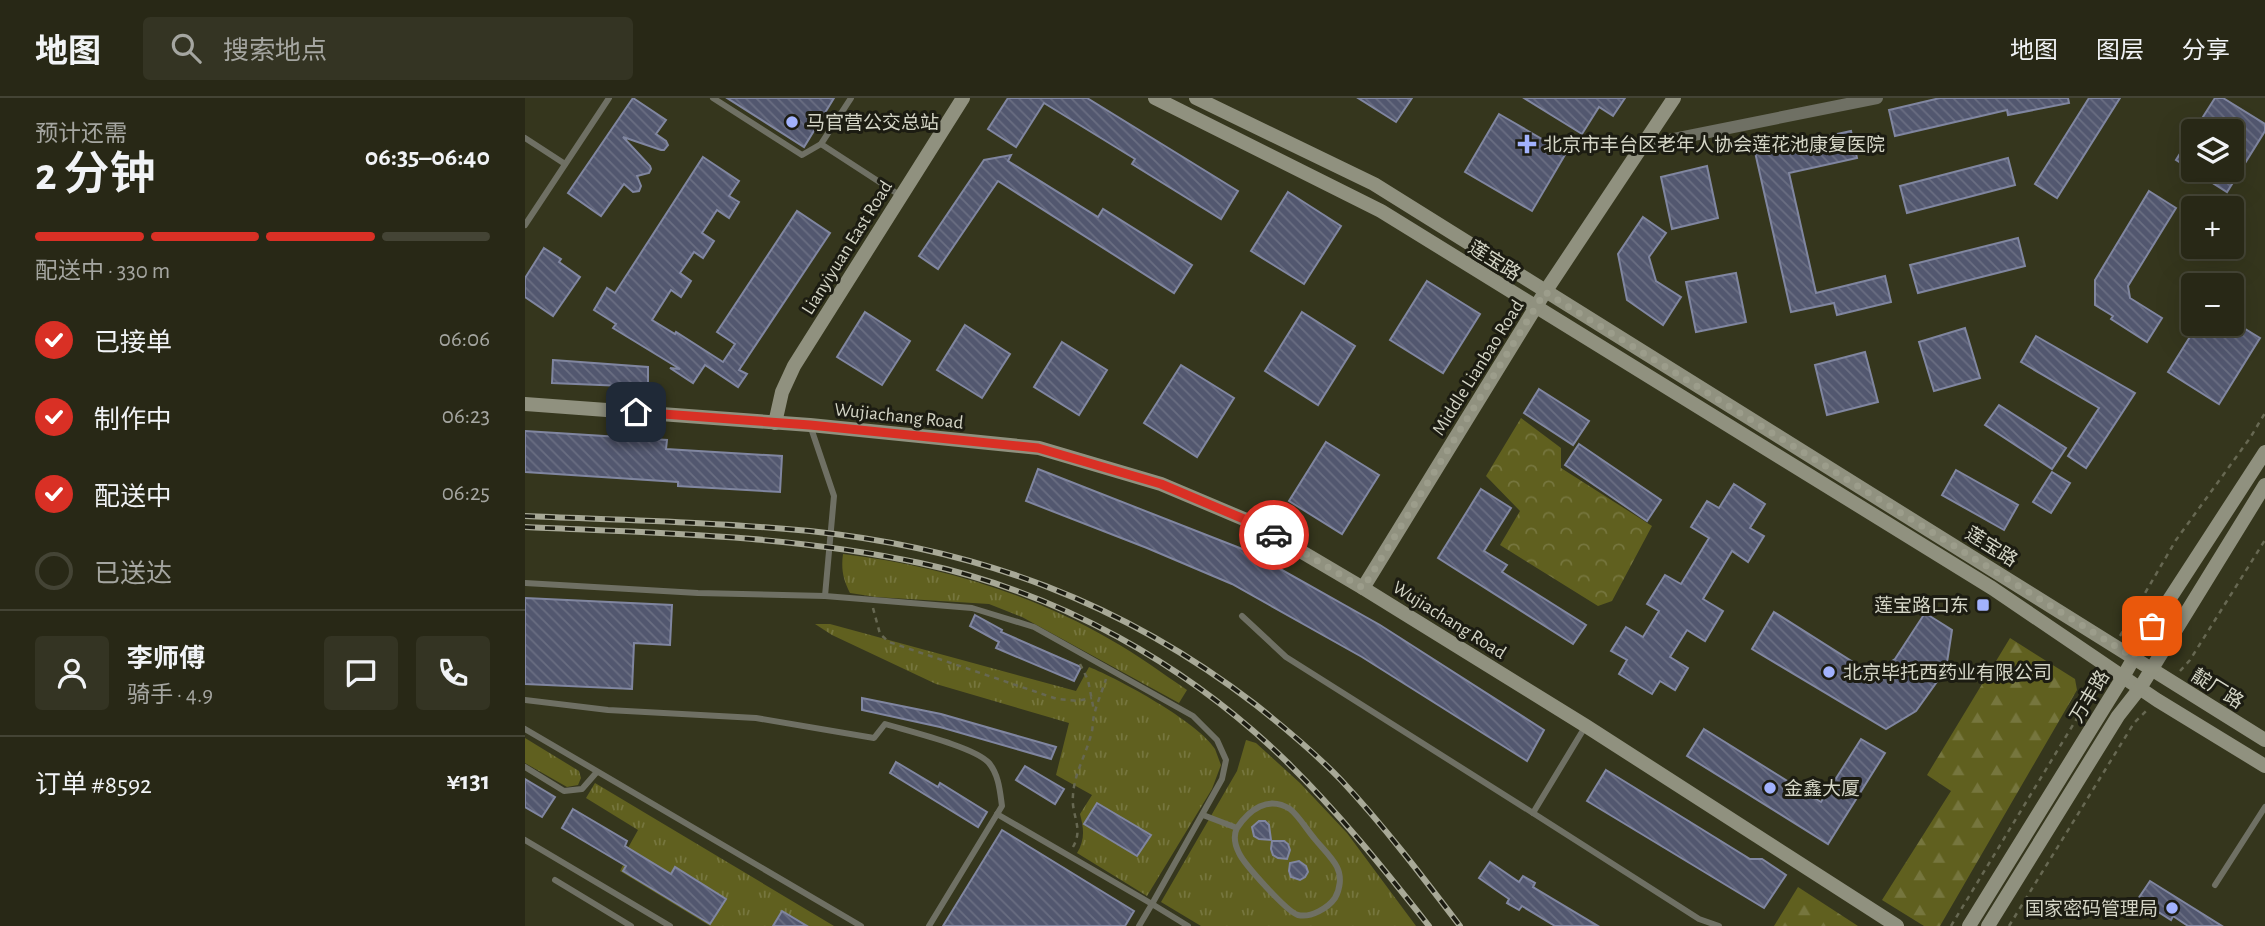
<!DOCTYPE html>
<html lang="zh">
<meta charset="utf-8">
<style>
body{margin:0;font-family:"Alegreya Sans","Noto Sans SC",sans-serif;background:#343423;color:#f1f3f6;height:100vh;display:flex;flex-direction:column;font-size:26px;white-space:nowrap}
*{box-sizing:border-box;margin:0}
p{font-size:23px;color:#a5a6a1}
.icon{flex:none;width:38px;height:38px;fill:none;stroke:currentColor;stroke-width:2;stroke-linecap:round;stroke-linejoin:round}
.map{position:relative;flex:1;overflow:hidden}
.drawer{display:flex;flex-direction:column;background:#282816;width:525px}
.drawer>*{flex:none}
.controls{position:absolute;left:1656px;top:21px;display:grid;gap:14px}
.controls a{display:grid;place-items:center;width:63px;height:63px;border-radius:7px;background:#282816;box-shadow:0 7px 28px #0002,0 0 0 2px #444435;font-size:35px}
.pin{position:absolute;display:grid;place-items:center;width:60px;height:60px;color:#fff;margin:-30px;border-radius:14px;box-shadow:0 4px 10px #0006}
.courier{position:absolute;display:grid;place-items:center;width:70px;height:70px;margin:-35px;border:5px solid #d93025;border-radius:50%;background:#fff;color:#222;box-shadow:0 2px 9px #0007}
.overview em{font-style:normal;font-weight:600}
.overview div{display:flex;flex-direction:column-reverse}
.overview{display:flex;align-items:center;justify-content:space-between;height:119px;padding:0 35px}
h1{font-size:46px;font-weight:600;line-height:52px}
.bar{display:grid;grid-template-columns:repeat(4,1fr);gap:10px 7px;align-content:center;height:84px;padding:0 35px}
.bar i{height:9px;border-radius:5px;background:#444435}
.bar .active{background:#d93025}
.bar p{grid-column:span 4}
.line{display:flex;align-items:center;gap:18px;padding:0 35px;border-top:2px solid #444435}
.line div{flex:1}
.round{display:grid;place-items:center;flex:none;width:74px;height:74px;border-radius:7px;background:#343423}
ol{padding:0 35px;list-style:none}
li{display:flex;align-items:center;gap:21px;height:77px}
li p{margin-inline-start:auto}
li .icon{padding:7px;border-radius:50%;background:#d93025;color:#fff;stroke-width:4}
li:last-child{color:#a5a6a1}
li i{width:38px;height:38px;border:4px solid #444435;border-radius:50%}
header{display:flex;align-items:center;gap:42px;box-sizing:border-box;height:98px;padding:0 35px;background:#282816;border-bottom:2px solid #444435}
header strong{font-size:33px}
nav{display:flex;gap:38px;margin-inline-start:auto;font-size:24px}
.search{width:490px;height:63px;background:#343423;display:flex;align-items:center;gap:18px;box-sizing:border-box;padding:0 24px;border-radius:7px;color:#a5a6a1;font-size:26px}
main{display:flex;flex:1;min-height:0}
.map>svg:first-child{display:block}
</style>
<header>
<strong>地图</strong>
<div class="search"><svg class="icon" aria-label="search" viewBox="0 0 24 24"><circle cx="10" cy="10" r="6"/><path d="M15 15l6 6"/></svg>搜索地点</div>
<nav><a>地图</a><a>图层</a><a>分享</a></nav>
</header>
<main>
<section class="drawer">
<div class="overview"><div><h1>2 分钟</h1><p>预计还需</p></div><em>06:35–06:40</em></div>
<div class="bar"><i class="active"></i><i class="active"></i><i class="active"></i><i></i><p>配送中 · 330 m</p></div>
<ol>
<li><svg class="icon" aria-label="check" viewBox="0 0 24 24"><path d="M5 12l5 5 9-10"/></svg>已接单<p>06:06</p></li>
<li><svg class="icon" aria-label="check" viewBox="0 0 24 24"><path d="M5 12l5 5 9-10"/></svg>制作中<p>06:23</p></li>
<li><svg class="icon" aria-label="check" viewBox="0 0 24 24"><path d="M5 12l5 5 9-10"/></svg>配送中<p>06:25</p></li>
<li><i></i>已送达</li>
</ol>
<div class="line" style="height:126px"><a class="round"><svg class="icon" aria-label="person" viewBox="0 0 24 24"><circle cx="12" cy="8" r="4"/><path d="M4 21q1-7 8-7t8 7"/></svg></a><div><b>李师傅</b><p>骑手 · 4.9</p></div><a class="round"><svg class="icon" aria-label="chat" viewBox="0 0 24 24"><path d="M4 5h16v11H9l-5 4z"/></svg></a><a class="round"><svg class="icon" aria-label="phone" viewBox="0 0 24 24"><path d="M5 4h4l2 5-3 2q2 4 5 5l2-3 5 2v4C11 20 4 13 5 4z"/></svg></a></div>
<div class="line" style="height:91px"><div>订单 #8592</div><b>¥131</b></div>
</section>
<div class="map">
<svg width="1740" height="828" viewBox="0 0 1740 828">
<defs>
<pattern id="grass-tufts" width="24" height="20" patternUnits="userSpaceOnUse" patternTransform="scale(1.75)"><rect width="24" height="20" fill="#60601f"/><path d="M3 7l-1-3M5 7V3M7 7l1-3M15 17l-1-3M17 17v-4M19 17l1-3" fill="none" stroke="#76763e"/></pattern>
<pattern id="forest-firs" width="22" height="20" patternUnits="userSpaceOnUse" patternTransform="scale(1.75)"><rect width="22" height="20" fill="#60601f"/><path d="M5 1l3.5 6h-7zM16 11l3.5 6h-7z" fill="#76763e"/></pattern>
<pattern id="park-crowns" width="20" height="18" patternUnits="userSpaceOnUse" patternTransform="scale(1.75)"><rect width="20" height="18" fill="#60601f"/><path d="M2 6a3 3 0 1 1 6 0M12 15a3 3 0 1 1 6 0" fill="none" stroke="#76763e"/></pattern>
<pattern id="building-back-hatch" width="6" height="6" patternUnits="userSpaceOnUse" patternTransform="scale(1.75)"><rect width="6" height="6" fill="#52576f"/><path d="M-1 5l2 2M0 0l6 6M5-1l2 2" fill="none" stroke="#6a6e82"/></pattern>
</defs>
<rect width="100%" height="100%" fill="#35361d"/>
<!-- grass -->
<g fill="url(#grass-tufts)">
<path d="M318 456C411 467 505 495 586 542 613 557 637 575 662 592L654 605 497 519 464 506 351 499 325 495C318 481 316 471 318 456Z"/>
<path d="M290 526H305L551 593 564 569C594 581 673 624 690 651 692 656 694 662 696 667L687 691 622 798 552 755C560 742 559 731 555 716L567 697 531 677 544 625 411 586 307 537Z"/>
<polygon points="0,640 54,673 56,680 53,687 42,689 0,665"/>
<polygon points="721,642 731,645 775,685 822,735 891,828 676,828 636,804 712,673"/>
<polygon points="70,685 309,828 185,828 95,773 101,761 99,757 113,732 61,700"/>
</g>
<!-- forest -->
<g fill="url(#forest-firs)">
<polygon points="1485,540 1550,581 1552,592 1415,828 1399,828 1357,802 1426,693 1402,677"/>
<polygon points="1273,789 1333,828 1249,828"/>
</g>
<!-- park -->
<polygon fill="url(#park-crowns)" points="996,320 1036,350 1036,370 1127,428 1087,503 1073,508 975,447 995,413 961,378"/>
<!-- building -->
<g fill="url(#building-back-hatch)" stroke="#8086a0" stroke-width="2">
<polygon points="108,0 141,22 131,36 141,43 143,47 139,52 136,52 98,39 125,68 126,71 124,75 112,78 116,88 114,93 108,94 99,86 76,118 43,95"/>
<polygon points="202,0 309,0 279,49"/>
<polygon points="483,0 562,0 713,93 696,121 607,66 610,61 519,5 491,49 463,31"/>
<polygon points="833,0 887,0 871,24"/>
<polygon points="999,0 1100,0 1088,18 1074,9 1057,36"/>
<polygon points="1415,0 1543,0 1544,5 1483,17 1482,12 1370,38 1364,12"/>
<polygon points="1564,0 1595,0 1532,100 1510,86"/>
<polygon points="1690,0 1698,0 1740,26 1740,33 1702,94 1651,62 1668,35 1668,72 1706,72 1706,33 1669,33"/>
<polygon points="974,16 1041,55 1007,113 940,74"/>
<polygon points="1326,33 1332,60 1264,75 1291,195 1360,178 1366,204 1312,217 1309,205 1266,214 1230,54"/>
<polygon points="486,57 483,63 573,119 578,111 667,167 649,195 473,83 413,171 394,158 459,62"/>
<polygon points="178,59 214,83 204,98 214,104 204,120 192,112 177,135 189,143 178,160 169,154 155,175 166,183 156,199 146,192 127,222 150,236 151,234 198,264 210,246 192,234 272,113 305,135 214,272 222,276 213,289 180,267 168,285 145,270 155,271 88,230 91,226 69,212 82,190 90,195"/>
<polygon points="1483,60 1490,87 1382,115 1375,88"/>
<polygon points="1182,68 1193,120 1147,131 1136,79"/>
<polygon points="1624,93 1651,110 1603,188 1605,200 1637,220 1622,244 1586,221 1588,218 1570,207 1570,182"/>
<polygon points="763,94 816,128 779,186 726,153"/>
<polygon points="1118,119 1141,135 1124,159 1131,183 1156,199 1138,227 1102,202 1093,156"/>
<polygon points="1493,140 1500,168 1393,195 1385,167"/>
<polygon points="19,150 36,161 34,164 55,179 28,218 0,199 0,180"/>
<polygon points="1211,175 1221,224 1171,234 1161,184"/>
<polygon points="902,183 955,216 918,275 865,242"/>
<polygon points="340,214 385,243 357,287 312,259"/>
<polygon points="777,214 830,248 793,307 740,273"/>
<polygon points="1673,226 1712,226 1735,240 1694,306 1643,274"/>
<polygon points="440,227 485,256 457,300 412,272"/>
<polygon points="1440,230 1455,280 1409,293 1394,244"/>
<polygon points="1511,238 1610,295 1561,370 1543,358 1574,310 1496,264"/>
<polygon points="537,244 582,272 554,317 509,289"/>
<polygon points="1340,254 1353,304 1302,317 1290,267"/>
<polygon points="28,262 123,269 123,289 27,285"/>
<polygon points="656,267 709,300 672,359 619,325"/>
<polygon points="1014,291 1064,323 1048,347 999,315"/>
<polygon points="1474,307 1541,350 1527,371 1460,327"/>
<polygon points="0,333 142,342 141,351 257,358 255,394 153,388 153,384 0,374"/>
<polygon points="801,344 854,377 817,436 764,403"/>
<polygon points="1054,346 1136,402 1122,423 1040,367"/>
<polygon points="513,371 725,454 855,527 1019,632 1002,663 837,559 707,486 622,450 501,403"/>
<polygon points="1431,372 1493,407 1479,432 1417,397"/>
<polygon points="1527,374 1545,385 1526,415 1508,404"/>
<polygon points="1209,386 1240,406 1225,430 1239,438 1223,464 1207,453 1178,501 1198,513 1180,543 1162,532 1145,559 1163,570 1150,592 1135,583 1127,596 1094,576 1102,562 1086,553 1101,529 1118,539 1134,513 1122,506 1140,477 1156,486 1184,440 1166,429 1182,403 1194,410"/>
<polygon points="956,391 986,410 959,453 982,467 977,474 1061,527 1048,546 913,460"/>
<polygon points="0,500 147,507 145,547 109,545 107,591 0,586"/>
<polygon points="1249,514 1347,576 1370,561 1400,515 1427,532 1421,571 1391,613 1361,631 1227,551"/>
<polygon points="450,517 477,532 476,534 556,569 549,583 471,550 474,544 445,528"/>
<polygon points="337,600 416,616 531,649 526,661 415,629 337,612"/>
<polygon points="1179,631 1296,704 1336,641 1360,655 1303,746 1162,658"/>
<polygon points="371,664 413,689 415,685 462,714 453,729 365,675"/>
<polygon points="500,668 539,691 530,706 491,682"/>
<polygon points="1081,672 1225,761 1237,761 1261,777 1239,810 1062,703"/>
<polygon points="0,681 30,699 17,719 0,709"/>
<polygon points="572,705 626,737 612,758 559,726"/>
<polygon points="48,711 102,743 100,748 146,776 150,769 201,801 185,826 98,773 101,768 37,730"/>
<polygon points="734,723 740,723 744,727 746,742 734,741 729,738 727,729"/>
<polygon points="477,732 609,813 600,828 418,828"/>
<polygon points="747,743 759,743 763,746 765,752 762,761 753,760 748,757 746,751"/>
<polygon points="774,763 781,768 783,774 780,779 775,782 766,779 764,773 765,765"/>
<polygon points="965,764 994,784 998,778 1010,785 1008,789 1073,828 1030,828 997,808 994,812 982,805 984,801 954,780"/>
<polygon points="1625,783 1697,828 1663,828 1648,818 1646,822 1613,801"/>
<polygon points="257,813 282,828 248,828"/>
</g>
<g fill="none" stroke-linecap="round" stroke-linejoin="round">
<!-- path -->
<g stroke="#676852" stroke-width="2.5" stroke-dasharray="5 5" stroke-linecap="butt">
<polyline points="348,510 355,536 364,544 532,601 552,603 567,600"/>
<polyline points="1595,538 1651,442 1725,340 1740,315"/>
<polyline points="555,566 563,582 569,613"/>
<polyline points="1655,573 1665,562 1740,442"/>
<path d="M548 749C557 733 550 723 548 707 546 679 561 659 567 633 568 630 567 626 568 623 570 609 577 594 581 581"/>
<polyline points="1426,828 1577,579"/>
<polyline points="1484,828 1609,625 1624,610"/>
</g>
<!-- lane -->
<g stroke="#6f7064" stroke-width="6">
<polyline points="188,0 277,57 296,46 326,0"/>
<polyline points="0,40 40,66"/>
<polyline points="296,46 376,98"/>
<polyline points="0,127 84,0"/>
<polyline points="285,327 309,398 300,498"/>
<polyline points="0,485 173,495 300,498 447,510 509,529 668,618 692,642 701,662 697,681 627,806 472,716"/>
<polyline points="717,518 761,559 1008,715"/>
<path d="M0 602 83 612 231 620 349 640 360 626C383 633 450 649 464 665 474 677 475 694 477 708L404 828"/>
<polyline points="1060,629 1008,715 1174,821 1194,828"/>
<polyline points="0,631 336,828"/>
<polyline points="0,669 39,693 57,691 71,675"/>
<path d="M678 717 712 730C724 712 743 697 765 711 774 718 782 732 789 740 796 749 807 759 812 769 817 779 815 791 810 800 803 810 786 820 773 817 762 814 719 766 714 755 710 747 708 738 712 730"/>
<polyline points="0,742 145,828"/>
<polyline points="30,782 106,828"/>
<polyline points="1690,787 1740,709"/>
<polyline points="614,828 627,806 663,828"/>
</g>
<!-- street -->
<polyline stroke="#6f7064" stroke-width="12" points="1119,47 1352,0"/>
<!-- secondary -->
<g stroke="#90917f" stroke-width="14">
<polyline points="630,0 856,113 1467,490 1632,602 1740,668"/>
<polyline points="671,0 849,86 1740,642"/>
<polyline points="0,306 285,327 514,350 636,386 726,424 838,490 1061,628 1372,828"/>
<polyline points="250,325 257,294 269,268 438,0"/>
<polyline points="838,490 1020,194 1149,0"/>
<polyline points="1444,828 1598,579 1627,528 1740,354"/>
<polyline points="1463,828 1593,618 1615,590 1740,387"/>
</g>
<defs>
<g id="rail">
<path d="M0 418C95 422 191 424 285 433 453 451 597 504 731 607 760 630 790 655 816 682 859 728 897 778 935 828"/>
<path d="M0 429C132 435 265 437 395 465 532 494 662 566 762 664 814 715 859 771 904 828"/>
</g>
</defs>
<!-- rail casing -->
<use href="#rail" stroke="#a8a997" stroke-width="6"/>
<!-- rail -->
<use href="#rail" stroke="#1c1c12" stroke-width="3.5" stroke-dasharray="10" stroke-linecap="butt"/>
</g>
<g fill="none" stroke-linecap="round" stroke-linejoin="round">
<!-- done -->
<polyline stroke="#9c9d8b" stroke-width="7" stroke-dasharray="0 12.6" points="749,437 838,490 1020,194 1608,559 1627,528"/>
<!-- route -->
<polyline stroke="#d93025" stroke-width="9" points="111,314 285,327 513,350 636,386 726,424 749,437"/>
</g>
<!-- markers -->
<g fill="#a2b2fd" stroke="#1c1c12" stroke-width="2.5">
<circle cx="267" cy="24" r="7"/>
<path d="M998.5 35.5h7v7h7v7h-7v7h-7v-7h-7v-7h7z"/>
<rect x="1451" y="500" width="14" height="14" rx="3.5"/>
<circle cx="1304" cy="574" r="7"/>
<circle cx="1245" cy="690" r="7"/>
<circle cx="1647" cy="810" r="7"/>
</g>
<g text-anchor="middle" stroke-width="6" stroke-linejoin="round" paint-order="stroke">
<!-- poi labels -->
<g font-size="19" fill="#d4d5c6" stroke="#1c1c12" text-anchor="start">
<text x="281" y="31">马官营公交总站</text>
<text x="1018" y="53">北京市丰台区老年人协会莲花池康复医院</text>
<text x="1444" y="514" text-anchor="end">莲宝路口东</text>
<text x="1318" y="581">北京毕托西药业有限公司</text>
<text x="1259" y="697">金鑫大厦</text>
<text x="1633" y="817" text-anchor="end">国家密码管理局</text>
</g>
<!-- street labels -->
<g font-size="19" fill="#d4d5c6" stroke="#1c1c12">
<text transform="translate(321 149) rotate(-58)" y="7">Lianyiyuan East Road</text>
<text transform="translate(970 162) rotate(32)" y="7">莲宝路</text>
<text transform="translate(952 269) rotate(-58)" y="7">Middle Lianbao Road</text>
<text transform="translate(374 317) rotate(6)" y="7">Wujiachang Road</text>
<text transform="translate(1467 448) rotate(32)" y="7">莲宝路</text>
<text transform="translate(925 521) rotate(32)" y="7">Wujiachang Road</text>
<text transform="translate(1693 590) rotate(32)" y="7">靛厂路</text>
<text transform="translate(1564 598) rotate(-59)" y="7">万丰路</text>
</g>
</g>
</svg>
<div class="controls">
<a><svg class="icon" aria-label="layers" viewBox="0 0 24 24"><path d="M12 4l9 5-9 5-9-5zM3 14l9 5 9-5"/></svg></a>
<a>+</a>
<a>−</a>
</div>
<div class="pin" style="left:1627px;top:528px;background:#ea580c"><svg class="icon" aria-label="bag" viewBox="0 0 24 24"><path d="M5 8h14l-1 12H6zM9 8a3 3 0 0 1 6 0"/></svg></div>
<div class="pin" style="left:111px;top:314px;background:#1f2937"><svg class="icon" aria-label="home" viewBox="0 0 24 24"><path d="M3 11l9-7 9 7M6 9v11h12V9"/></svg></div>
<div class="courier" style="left:749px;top:437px"><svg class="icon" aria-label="car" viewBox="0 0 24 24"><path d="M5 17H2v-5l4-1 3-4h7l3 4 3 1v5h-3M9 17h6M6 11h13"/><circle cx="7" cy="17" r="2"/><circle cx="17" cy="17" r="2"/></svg></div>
</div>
</main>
